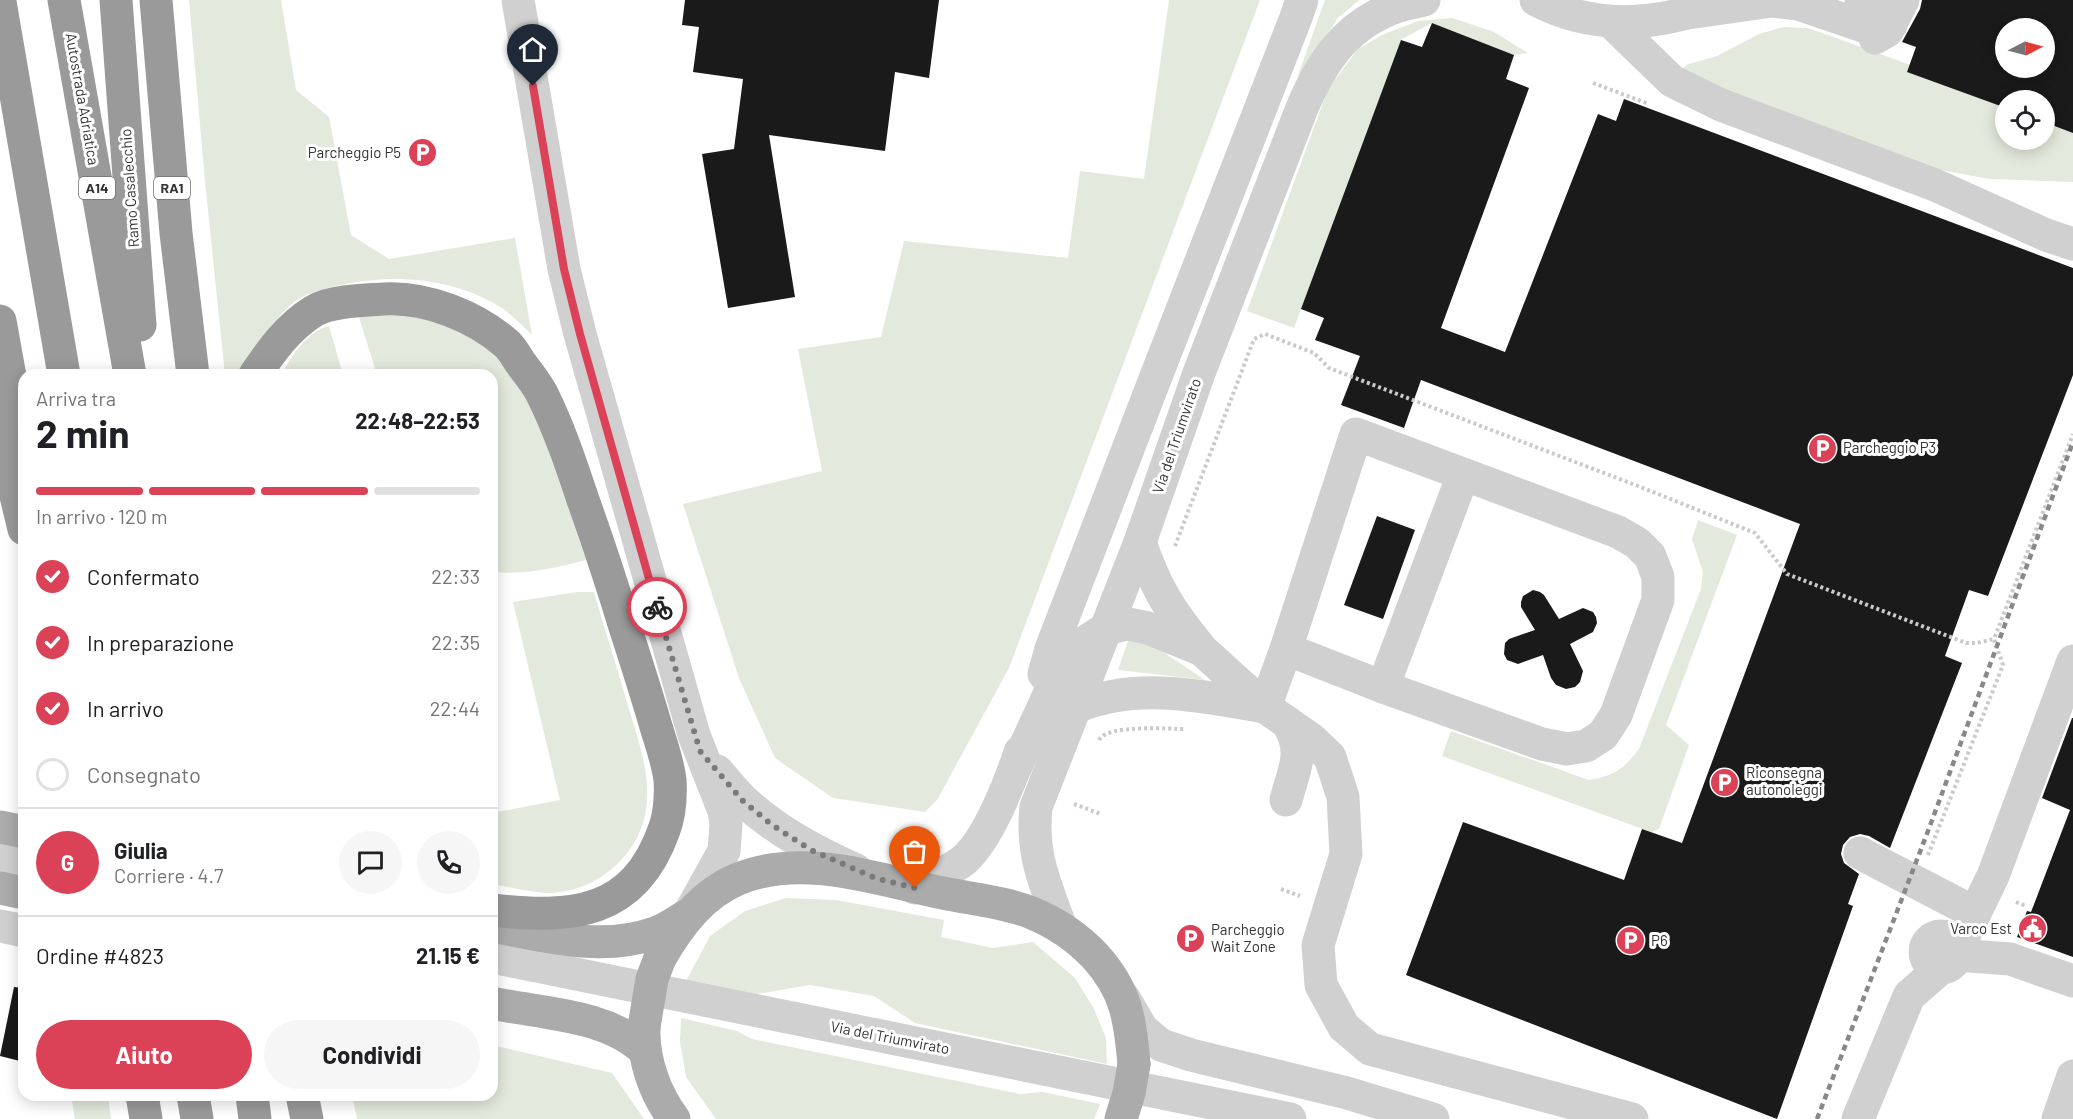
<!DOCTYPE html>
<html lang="it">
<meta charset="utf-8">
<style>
body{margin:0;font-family:Barlow,sans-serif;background:#f6f6f6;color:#202124;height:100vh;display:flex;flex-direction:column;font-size:22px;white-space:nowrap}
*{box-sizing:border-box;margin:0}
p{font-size:20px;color:#757577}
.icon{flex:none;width:33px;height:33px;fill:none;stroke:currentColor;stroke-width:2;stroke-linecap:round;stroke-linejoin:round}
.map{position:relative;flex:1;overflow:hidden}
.details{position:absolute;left:18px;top:369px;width:480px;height:732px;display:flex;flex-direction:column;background:#fff;border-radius:18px;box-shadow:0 3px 15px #0003}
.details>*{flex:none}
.needle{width:39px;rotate:84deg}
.tools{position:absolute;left:1995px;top:18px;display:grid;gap:12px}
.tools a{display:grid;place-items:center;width:60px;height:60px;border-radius:50%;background:#fff;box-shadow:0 3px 15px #0003;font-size:30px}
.pin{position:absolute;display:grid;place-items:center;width:51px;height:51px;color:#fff;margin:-62px -26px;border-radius:50% 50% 50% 0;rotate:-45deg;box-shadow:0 0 6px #0007}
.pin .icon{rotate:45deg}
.courier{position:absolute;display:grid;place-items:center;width:60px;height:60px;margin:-30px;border:4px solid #dc4257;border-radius:50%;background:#fff;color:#222;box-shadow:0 2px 8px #0007}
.headline em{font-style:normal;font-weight:700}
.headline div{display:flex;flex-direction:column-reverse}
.headline{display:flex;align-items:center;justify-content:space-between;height:102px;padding:0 18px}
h1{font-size:39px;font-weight:700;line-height:45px}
.bar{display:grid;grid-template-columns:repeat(4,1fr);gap:9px 6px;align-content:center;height:72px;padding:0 18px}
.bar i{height:8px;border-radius:4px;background:#e0e0e0}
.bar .active{background:#dc4257}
.bar p{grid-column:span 4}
.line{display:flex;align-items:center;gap:15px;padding:0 18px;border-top:2px solid #e0e0e0}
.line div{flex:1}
.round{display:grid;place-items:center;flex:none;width:63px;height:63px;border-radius:32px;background:#f6f6f6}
ol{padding:0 18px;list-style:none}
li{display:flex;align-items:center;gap:18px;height:66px}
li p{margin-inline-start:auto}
li .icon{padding:6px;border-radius:50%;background:#dc4257;color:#fff;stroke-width:4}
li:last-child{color:#757577}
li i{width:33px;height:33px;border:3px solid #e0e0e0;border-radius:50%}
.action{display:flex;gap:12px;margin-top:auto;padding:12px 18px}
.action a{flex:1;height:69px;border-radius:36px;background:#dc4257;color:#fff;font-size:24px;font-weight:700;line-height:69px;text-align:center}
.action a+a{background:#f6f6f6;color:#202124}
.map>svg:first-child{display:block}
</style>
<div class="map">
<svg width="2073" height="1119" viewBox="0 0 2073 1119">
<rect width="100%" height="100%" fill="#fff"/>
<!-- green -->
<g fill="#e3e9dc">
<path d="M189 0H281L296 90 329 117 351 235 389 259 515 238 532 335C521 325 510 312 497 305 448 276 386 273 332 287 320 290 304 294 294 302 271 322 255 350 239 375H225L205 181Z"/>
<polygon points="1169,0 1260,0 1009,668 937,800 925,812 833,798 775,758 739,678 683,504 822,471 798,349 881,337 904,241 1068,258 1080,171 1144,179"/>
<polygon points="1325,0 1359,0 1338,18 1297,78"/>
<polygon points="1452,18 1494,32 1528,53 1514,55 1432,23 1402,39 1294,328 1247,311 1328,89 1358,49 1382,35 1418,21"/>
<polygon points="1784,27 1807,28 1831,36 2006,100 2006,140 2044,140 2045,110 2073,114 2073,182 1989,179 1925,167 1710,87 1683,70 1686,65 1717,56 1759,34"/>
<path d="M375 315 422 316 472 331 527 388 586 560C556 568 524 575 492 572V375H377L359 317Z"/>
<path d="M329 326 343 375H281C292 356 306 332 329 326Z"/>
<path d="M1698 520 1737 535 1666 725 1689 745 1659 829 1651 832 1442 756 1451 731 1589 780C1614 776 1624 769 1639 749L1701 589 1703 572 1692 539Z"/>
<path d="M577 592H594C605 630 617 668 628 706 637 736 649 769 647 800 645 851 598 894 546 893 528 892 510 887 492 884V813L560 800 513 602Z"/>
<polygon points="1128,641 1151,644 1205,680 1118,670"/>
<polygon points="786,898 836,900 944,920 941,937 993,948 1033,942 1075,978 1094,1009 1106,1038 1107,1064 915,1023 874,996 810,985 751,995 686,981 710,936 745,911"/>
<polygon points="681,1018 737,1031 752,1039 1020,1094 1043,1092 1100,1104 1094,1119 716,1119 686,1077 680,1042"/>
<polygon points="492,1045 612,1073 644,1119 357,1119 352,1095 492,1095"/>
<polygon points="71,1095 108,1095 111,1119 75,1119"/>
</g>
<!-- building -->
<g fill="#1a1a1a" fill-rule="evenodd">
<polygon points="685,0 939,0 929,78 895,72 885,151 769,135 795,297 728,308 702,154 734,149 743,79 693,72 699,27 682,25"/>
<path d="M1922 0H2073V133L2044 122V100H2006V108L1907 72 1916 47 1902 42 1920 9ZM2006 28H2044V68H2006Z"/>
<polygon points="1432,23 1514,55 1506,79 1529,88 1441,328 1505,352 1598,114 1616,121 1624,99 2073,268 2073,375 1988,596 1969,590 1945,656 1962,663 1890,848 1869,836 1860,834 1850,837 1843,845 1841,854 1844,863 1859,874 1848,904 1853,906 1777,1119 1406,975 1463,822 1624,880 1642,829 1682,843 1800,524 1421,380 1404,428 1341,405 1360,356 1315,340 1324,318 1301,309 1401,40 1422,47"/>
<polygon points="1377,516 1415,530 1383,619 1344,605"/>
<polygon points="1533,590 1540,592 1544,595 1559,619 1583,608 1593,612 1596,617 1597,623 1593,632 1570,644 1583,671 1580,682 1575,687 1566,689 1556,685 1551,678 1543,655 1518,664 1507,660 1504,654 1505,643 1509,639 1535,630 1521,607 1521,602 1523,596"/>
<polygon points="2072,718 2073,718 2073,957 2017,937 2027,911 2031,912 2070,810 2042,798"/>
<polygon points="14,987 24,988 24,1062 0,1056"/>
</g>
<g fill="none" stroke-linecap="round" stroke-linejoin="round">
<!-- path -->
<g stroke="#cacaca" stroke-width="4" stroke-dasharray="3 3" stroke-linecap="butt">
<polyline points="1593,83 1649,104"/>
<polyline points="1175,546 1254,339 1265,334 1314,353 1329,368 1638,486 1755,533 1787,574 1966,643 1977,643 1994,639"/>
<path d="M1099 740C1107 724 1169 729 1186 729"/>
<polyline points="1074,804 1101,814"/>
<polyline points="1928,855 2003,665 1994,639 2073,434"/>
<polyline points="1281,889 1300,896"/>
<polyline points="2016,902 2026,906"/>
</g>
<!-- minor -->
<g stroke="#d0d0d0" stroke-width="33">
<polyline points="518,0 564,269 580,334 694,735 724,811 726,825 724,851 689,914"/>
<path d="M1536 0C1591 29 1653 27 1710 5"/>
<path d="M1861 0C1872 5 1886 7 1897 0"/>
<polyline points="1688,13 1772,1 1798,4 1874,30 1881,30 1891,25"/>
<polyline points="1611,22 1672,81 1721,105 1935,185 2046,235 2073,244"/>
<polyline points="1875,38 1887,31 1903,0"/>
<path d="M1140 542C1155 586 1169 610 1199 646"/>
<polyline points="1044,674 1051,649 1155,379 1295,20 1302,0"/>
<polyline points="1383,687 1463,475"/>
<polyline points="1265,707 1286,649 1356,434 1618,532 1637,543 1650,556 1658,577 1658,600 1616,715 1603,735 1586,746 1567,749 1542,744 1383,687 1286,649"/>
<path d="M1074 708C1135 681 1202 696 1265 707"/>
<path d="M717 771C726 781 735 793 745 802 778 832 816 852 856 870"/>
<polyline points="1013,773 1068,653 1105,629 1128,624 1148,628 1202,650 1265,707 1311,739 1330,757 1343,797 1346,854 1318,945 1321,985 1344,1027 1370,1049 1632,1119"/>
<path d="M1286 800C1294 769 1306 752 1287 722"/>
<polyline points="1860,853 1975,913"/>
<polyline points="0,858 24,862"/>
<path d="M915 888C932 879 950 871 964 860 988 839 1010 783 1020 752"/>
<polyline points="0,926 24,931"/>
<path d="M1061 928C1045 883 1031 855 1036 807L1140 542 1199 373 1302 108C1320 65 1343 29 1388 10 1399 5 1412 3 1424 0"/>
<circle cx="1941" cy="952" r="16"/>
<polyline points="1957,950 1993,876 2073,661"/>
<polyline points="1957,955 2010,959 2073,981"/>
<polyline points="492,957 1290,1119"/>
<polyline points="1124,998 1142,1029 1161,1045 1191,1055 1347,1093 1433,1119"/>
<polyline points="1858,1119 1909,996 1942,967"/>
<polyline points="2058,1119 2073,1076"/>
</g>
<!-- major -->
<g stroke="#ababab" stroke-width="33">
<polyline points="0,827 24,832"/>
<polyline points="0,888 24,893"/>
<path d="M492 926C546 936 601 952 655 933 667 929 677 921 688 915"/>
<path d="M660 958C679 925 702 894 738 879 804 852 878 880 943 893 972 899 1005 902 1032 913 1056 923 1077 937 1095 956 1127 991 1130 1020 1134 1064"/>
<path d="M492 1003C542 1014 607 1014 645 1051"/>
<path d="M644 1028C643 1060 655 1094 674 1119"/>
</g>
<!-- highway -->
<g stroke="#9a9a9a" stroke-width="33">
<polyline points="64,0 130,375"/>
<polyline points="116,0 140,325"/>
<polyline points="156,0 176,233 193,375"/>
<polyline points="0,2 64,375"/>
<polyline points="0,321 24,454"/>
<path d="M255 375C271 351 288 327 314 311 330 301 364 300 384 299 427 297 475 316 507 344 513 350 517 358 522 365 529 374 537 384 542 394 559 428 571 464 583 500 598 542 612 584 625 627 636 661 647 695 657 730 662 746 668 763 670 780 671 797 670 814 664 830 634 915 571 919 492 910"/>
<polyline points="0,430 24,529"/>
<polyline points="142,1095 146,1119"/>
<polyline points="193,1095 197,1119"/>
<polyline points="252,1095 255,1119"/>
<polyline points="302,1095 307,1119"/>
</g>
<!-- rail -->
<polyline stroke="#888" stroke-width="4.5" stroke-dasharray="6 4.5" stroke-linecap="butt" points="1817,1119 1928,831 2073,442"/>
<!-- major-bridge -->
<g stroke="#ababab" stroke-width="33">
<polyline points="644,1027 652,979 660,958"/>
<polyline points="1121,1119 1129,1093 1134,1064"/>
</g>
</g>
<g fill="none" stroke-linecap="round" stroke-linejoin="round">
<!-- done -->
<polyline stroke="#7a7a7a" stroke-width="6" stroke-dasharray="0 10.8" points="657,607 700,751 743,801 772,825 811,850 875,878 915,888"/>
<!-- route -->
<polyline stroke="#dc4257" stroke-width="8" points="533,86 564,269 580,334 657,607"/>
</g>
<!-- icons -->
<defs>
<symbol id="parking-disc" viewBox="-11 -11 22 22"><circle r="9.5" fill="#dc4257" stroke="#fff"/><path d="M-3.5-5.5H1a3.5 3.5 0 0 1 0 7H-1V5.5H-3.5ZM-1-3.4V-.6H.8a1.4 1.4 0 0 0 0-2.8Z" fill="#fff"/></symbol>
<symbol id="civic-disc" viewBox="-11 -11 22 22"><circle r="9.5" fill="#dc4257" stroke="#fff"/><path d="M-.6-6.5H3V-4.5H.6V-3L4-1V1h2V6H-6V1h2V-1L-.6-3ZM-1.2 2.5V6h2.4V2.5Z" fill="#fff"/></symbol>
</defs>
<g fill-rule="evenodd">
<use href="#parking-disc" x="406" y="136" width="33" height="33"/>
<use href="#parking-disc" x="1806" y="432" width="33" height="33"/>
<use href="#parking-disc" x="1708" y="766" width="33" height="33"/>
<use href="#civic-disc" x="2016" y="912" width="33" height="33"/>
<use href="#parking-disc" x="1174" y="922" width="33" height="33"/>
<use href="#parking-disc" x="1614" y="924" width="33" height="33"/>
</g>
<g text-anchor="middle" stroke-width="6" stroke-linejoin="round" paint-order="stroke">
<!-- shield labels -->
<g fill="#fff" stroke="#707070" stroke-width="1.5">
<rect x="79" y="177" width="36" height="22" rx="4.5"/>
<rect x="154" y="177" width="36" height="22" rx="4.5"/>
</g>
<g font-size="14" font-weight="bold" fill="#333">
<text x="97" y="193">A14</text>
<text x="172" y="193">RA1</text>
</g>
<!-- street labels -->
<g font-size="15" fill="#333" stroke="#fff">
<text transform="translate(82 99) rotate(80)" y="5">Autostrada Adriatica</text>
<text transform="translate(130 188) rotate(-94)" y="5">Ramo Casalecchio</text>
<text transform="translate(1177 436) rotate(-71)" y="5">Via del Triumvirato</text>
<text transform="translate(890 1038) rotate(11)" y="5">Via del Triumvirato</text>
</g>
<!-- poi labels -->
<g font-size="15" fill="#333" stroke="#fff" text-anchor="start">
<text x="401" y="158" text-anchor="end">Parcheggio P5</text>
<text x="1843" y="453">Parcheggio P3</text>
<text x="1746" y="778">Riconsegna<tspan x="1746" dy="17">autonoleggi</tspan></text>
<text x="2012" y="934" text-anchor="end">Varco Est</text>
<text x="1211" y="935">Parcheggio<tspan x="1211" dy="17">Wait Zone</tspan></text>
<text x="1651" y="946">P6</text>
</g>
</g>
</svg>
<div class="tools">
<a><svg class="needle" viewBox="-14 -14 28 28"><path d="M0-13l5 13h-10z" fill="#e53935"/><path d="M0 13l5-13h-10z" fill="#757577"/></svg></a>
<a><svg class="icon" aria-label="locate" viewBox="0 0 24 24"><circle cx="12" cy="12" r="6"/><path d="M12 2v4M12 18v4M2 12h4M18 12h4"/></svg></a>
</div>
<div class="pin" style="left:915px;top:888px;background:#ea580c"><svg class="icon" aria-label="bag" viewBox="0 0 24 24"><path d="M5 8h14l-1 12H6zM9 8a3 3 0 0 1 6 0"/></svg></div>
<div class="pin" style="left:533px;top:86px;background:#1f2937"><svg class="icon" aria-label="home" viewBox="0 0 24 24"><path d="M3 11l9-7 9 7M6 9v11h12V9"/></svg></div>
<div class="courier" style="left:657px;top:607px"><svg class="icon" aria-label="bike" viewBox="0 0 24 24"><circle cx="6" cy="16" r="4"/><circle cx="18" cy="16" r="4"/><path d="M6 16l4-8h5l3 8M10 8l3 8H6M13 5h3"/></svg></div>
<section class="details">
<div class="headline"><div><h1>2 min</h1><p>Arriva tra</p></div><em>22:48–22:53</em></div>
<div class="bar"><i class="active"></i><i class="active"></i><i class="active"></i><i></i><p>In arrivo · 120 m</p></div>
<ol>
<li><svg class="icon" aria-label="check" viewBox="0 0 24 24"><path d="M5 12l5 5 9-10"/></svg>Confermato<p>22:33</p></li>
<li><svg class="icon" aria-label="check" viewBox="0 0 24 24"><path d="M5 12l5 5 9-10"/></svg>In preparazione<p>22:35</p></li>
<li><svg class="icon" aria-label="check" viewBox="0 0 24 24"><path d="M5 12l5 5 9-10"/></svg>In arrivo<p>22:44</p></li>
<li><i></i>Consegnato</li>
</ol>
<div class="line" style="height:108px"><b class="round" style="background:#dc4257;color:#fff">G</b><div><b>Giulia</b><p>Corriere · 4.7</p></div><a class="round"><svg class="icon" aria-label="chat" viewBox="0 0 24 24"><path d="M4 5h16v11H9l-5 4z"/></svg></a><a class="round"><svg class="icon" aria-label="phone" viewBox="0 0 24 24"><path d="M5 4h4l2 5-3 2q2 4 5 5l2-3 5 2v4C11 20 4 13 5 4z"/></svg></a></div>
<div class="line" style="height:78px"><div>Ordine #4823</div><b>21.15 €</b></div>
<div class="action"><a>Aiuto</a><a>Condividi</a></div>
</section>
</div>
